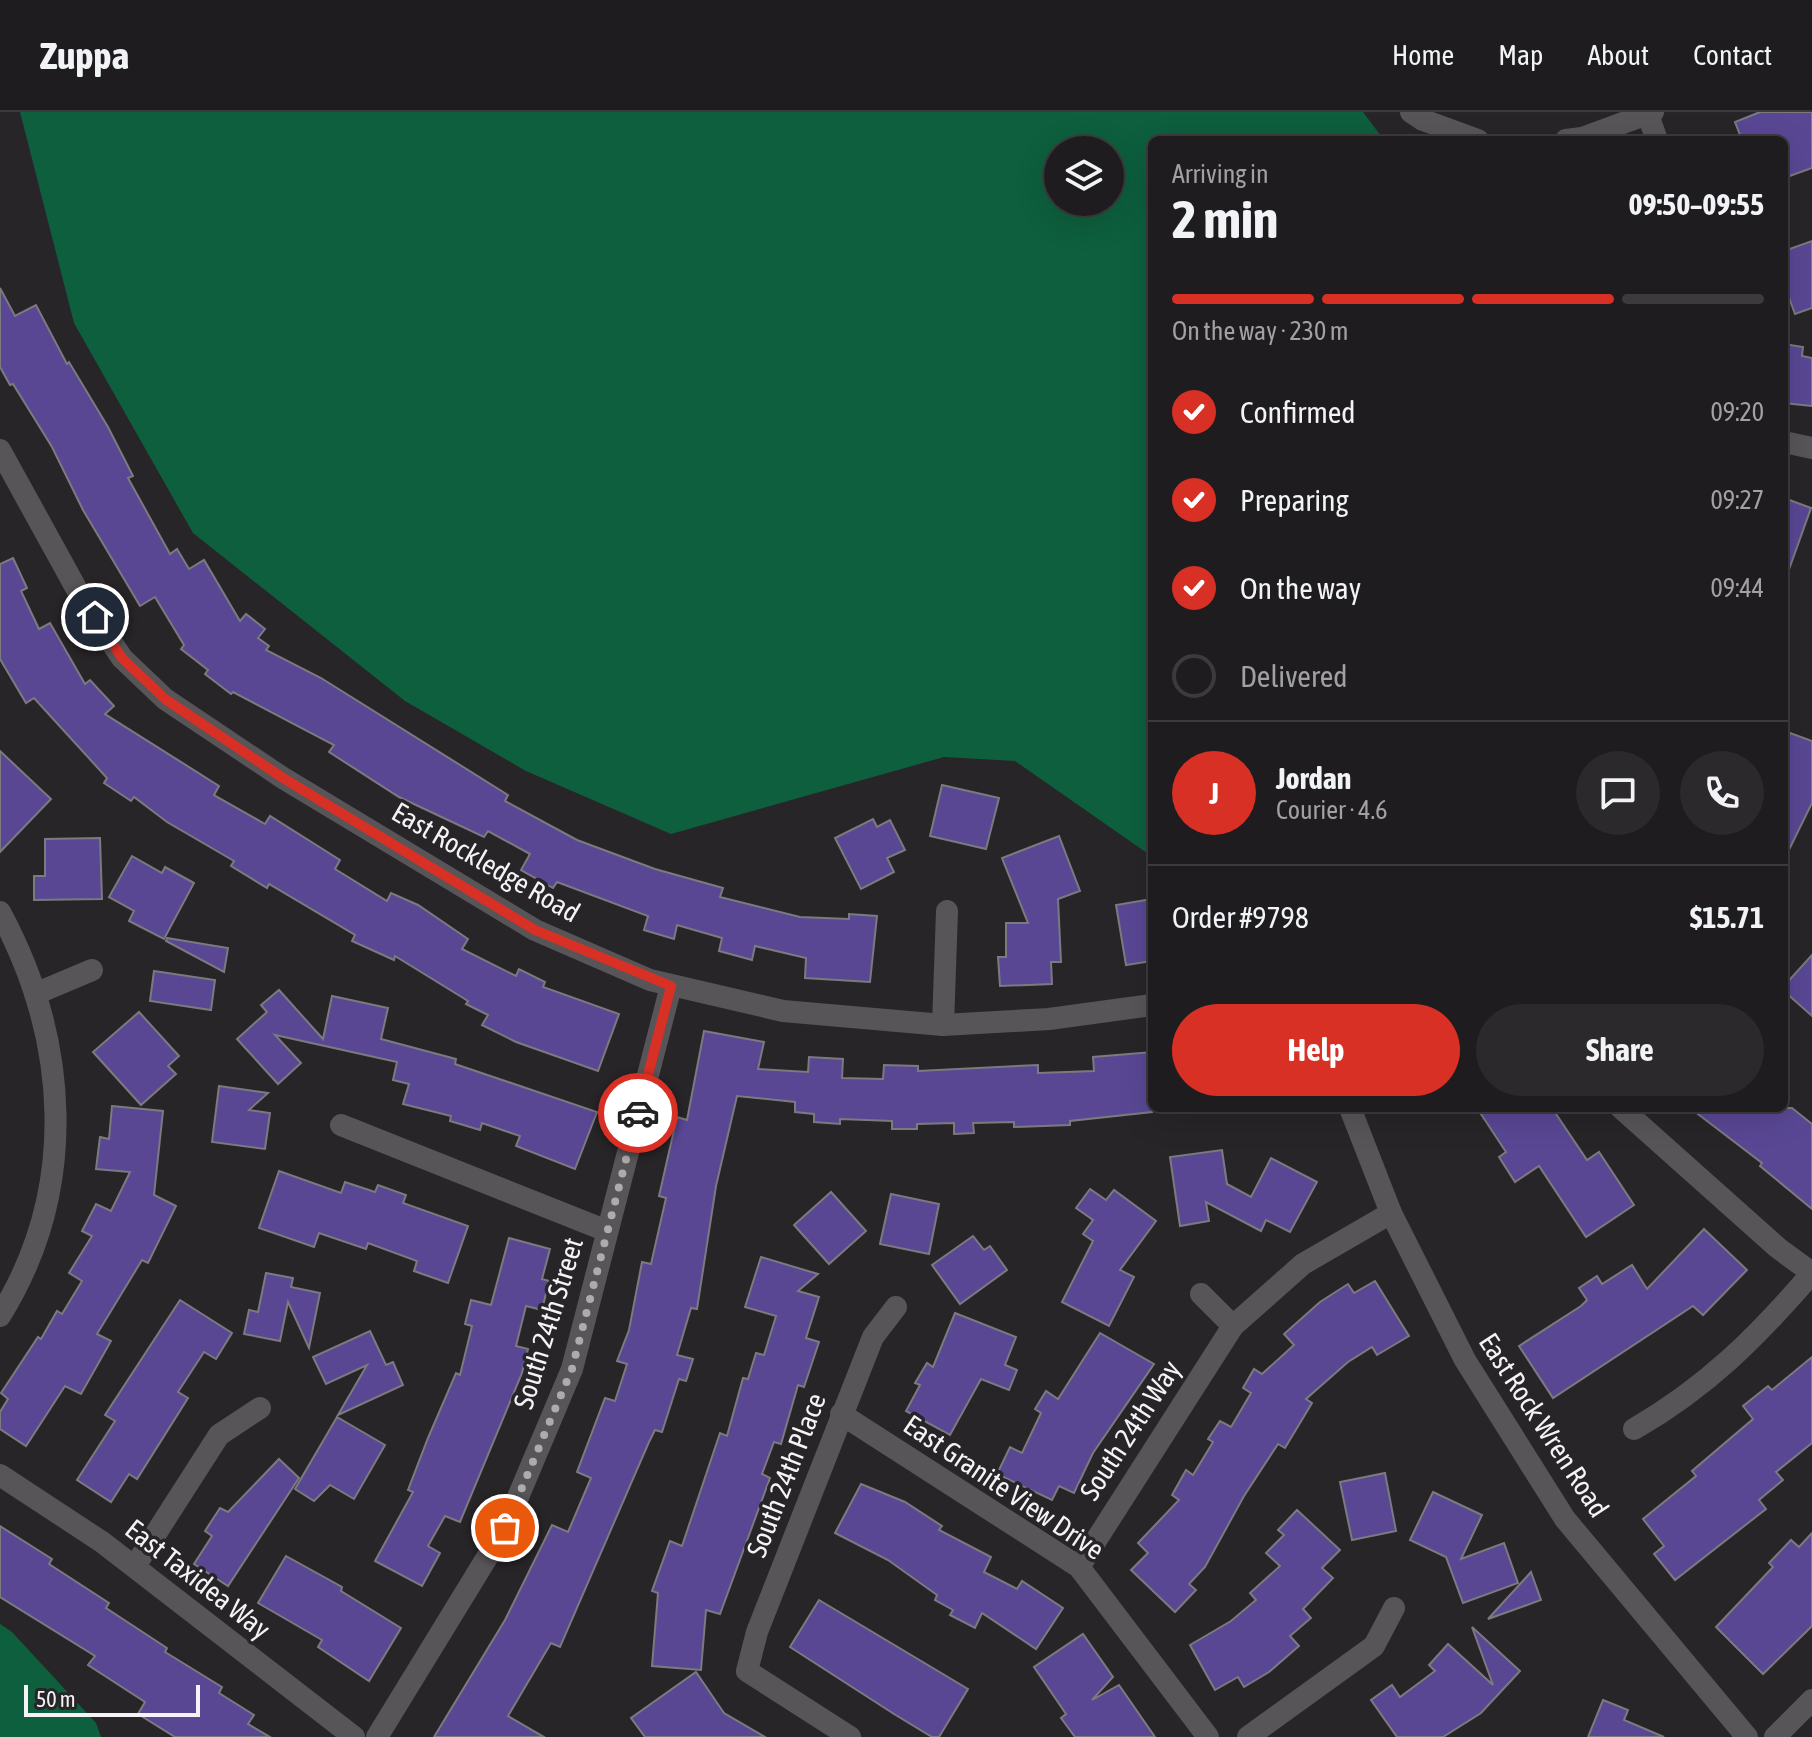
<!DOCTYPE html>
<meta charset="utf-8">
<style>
body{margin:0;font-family:"Asap Condensed",sans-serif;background:#2b292c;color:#f1f3f6;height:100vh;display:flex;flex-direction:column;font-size:30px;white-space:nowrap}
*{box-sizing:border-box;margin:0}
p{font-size:26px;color:#a1a1a4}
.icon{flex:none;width:44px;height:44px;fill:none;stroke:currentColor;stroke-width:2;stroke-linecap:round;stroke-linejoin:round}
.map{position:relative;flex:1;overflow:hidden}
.drawer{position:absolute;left:1148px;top:24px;width:640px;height:976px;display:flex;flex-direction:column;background:#1e1c1f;border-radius:12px;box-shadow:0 8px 32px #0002,0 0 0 2px #3c3a3d}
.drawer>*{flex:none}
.buttons{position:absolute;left:1044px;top:24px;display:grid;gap:16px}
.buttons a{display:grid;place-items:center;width:80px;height:80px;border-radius:50%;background:#1e1c1f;box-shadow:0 8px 32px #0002,0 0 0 2px #3c3a3d;font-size:40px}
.scale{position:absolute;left:24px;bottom:20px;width:176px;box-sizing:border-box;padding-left:8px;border:4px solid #f5f3f6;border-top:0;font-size:22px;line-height:28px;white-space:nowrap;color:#f5f3f6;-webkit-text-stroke:6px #282529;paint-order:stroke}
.pin{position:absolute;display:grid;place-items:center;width:68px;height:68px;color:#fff;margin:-34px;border:4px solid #fff;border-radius:50%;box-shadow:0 2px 8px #0007}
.courier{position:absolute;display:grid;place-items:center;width:80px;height:80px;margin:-40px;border:6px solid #d93025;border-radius:50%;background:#fff;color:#222;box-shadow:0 2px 10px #0007}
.summary em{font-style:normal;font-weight:700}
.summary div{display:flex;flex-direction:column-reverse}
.summary{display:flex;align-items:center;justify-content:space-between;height:136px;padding:0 24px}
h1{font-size:52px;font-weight:700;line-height:60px}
.bar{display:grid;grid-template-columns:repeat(4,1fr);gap:12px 8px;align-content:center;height:96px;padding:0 24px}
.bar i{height:10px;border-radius:6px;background:#3c3a3d}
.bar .selected{background:#d93025}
.bar p{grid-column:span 4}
.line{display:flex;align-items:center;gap:20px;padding:0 24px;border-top:2px solid #3c3a3d}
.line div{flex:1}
.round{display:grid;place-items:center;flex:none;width:84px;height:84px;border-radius:42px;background:#2b292c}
ol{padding:0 24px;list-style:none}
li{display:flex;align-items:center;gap:24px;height:88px}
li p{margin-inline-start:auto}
li .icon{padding:8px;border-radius:50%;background:#d93025;color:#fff;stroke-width:4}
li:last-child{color:#a1a1a4}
li i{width:44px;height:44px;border:4px solid #3c3a3d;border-radius:50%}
.primary-button{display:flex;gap:16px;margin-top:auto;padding:16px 24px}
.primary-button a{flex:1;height:92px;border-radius:48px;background:#d93025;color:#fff;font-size:32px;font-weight:700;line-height:92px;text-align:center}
.primary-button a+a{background:#2b292c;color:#f1f3f6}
header{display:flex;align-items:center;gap:48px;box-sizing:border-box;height:112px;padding:0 40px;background:#1e1c1f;border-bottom:2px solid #3c3a3d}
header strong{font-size:38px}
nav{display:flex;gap:44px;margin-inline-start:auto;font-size:28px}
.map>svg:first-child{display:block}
</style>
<header>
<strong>Zuppa</strong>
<nav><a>Home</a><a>Map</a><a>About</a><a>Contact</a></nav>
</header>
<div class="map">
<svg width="1812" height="1625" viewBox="0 0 1812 1625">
<rect width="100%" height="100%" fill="#282529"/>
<!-- green -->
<g fill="#0d5f3e" fill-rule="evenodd">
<path d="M20 0H1363L1384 28H1152V740L1147 741 1015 649 944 645 671 722 526 659 405 589 193 421 74 211ZM1058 38H1110V90H1058Z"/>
<polygon points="0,1512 12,1520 96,1611 101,1625 0,1625"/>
</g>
<!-- building -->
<g fill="#594794" stroke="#7b7a7f" stroke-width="2">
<polygon points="1760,0 1812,0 1812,56 1784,66 1784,28 1742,28 1735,10"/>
<polygon points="1812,129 1812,196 1795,202 1784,172 1784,139"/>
<polygon points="0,176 15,204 36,193 67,252 69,250 108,315 133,364 128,366 170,442 177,437 189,457 204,448 240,509 246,502 265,517 258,526 269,534 266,538 321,566 508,683 505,689 577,728 655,757 723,776 720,785 800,805 849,807 849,802 877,804 870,870 805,866 806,846 755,834 752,848 719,839 722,826 677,813 674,827 644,818 648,804 557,770 553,776 521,758 530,742 488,719 484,725 399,685 329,640 334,633 233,580 231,582 205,562 208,558 181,537 184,533 155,485 140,494 83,398 52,335 13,272 10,273 0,255"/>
<polygon points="1784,232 1803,235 1802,244 1812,246 1812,294 1784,291"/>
<polygon points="1784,386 1811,396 1787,463 1784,463"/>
<polygon points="13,446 27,476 21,479 39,517 50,511 85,572 90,568 114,594 105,602 219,674 214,683 265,712 270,704 340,748 335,757 387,789 391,781 418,793 468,827 462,837 516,864 519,857 545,870 543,875 619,902 598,959 516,930 482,913 488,903 466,892 468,889 395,844 394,848 352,829 355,823 269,772 267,776 231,754 234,749 167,710 134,685 131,689 104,671 107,666 34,586 26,591 0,547 0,452"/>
<polygon points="1790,621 1812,629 1812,691 1784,748 1784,636"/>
<polygon points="0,639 51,687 0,740"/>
<polygon points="942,673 999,686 986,737 930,724"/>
<polygon points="873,707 877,715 890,708 905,738 887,746 894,760 861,777 835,726"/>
<polygon points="1059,724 1080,779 1058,787 1061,850 1051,850 1052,872 1000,874 998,845 1006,845 1006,811 1028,811 1002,746"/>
<polygon points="100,726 102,787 34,788 34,764 45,764 45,727"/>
<polygon points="132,744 162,761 165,755 194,771 164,827 129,809 134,799 109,785"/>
<polygon points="1152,787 1152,849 1126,853 1116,793"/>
<polygon points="167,826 228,836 224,860 166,829"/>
<polygon points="1812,843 1812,904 1784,879 1784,874"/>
<polygon points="154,859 215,868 211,898 150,889"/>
<polygon points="279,878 323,927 332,884 388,896 381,927 456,947 455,952 597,1000 575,1057 516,1034 520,1024 482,1011 480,1018 450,1009 451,1004 403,992 409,972 393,968 397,950 275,923 301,951 278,972 237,927 267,900 261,893"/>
<polygon points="139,900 179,944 168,954 176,962 141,993 93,940"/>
<polygon points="704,919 764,930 758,957 808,960 809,945 843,947 842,966 883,967 884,953 918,954 918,959 1038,953 1038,961 1094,959 1093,945 1152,940 1152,1000 1070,1009 1070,1013 1014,1015 1014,1010 973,1011 974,1021 954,1022 954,1011 917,1012 917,1017 892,1017 892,1009 840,1007 840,1012 814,1010 814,1002 795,1000 795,990 737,984 716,1074 697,1197 691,1196 677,1243 693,1247 686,1269 679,1267 662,1320 655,1318 649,1330 560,1535 551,1531 508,1604 544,1625 434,1625 505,1508 552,1413 568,1420 591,1366 577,1360 605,1286 615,1289 627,1252 617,1249 629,1218 642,1150 651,1152 666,1086 659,1084 669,1040 677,1005 687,1008"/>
<polygon points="219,974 268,981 249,998 270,1001 265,1037 212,1030"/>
<polygon points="112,994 163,999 154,1083 176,1094 148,1151 142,1148 97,1222 111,1229 81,1282 65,1274 26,1334 0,1317 0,1300 8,1287 1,1281 38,1225 41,1227 57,1199 62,1202 82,1169 69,1161 92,1124 82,1119 96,1092 111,1099 130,1060 96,1057 100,1025 109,1027"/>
<polygon points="1477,996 1552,996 1587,1048 1599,1040 1634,1093 1586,1125 1539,1054 1515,1070 1499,1045 1506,1040"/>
<polygon points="1690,996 1792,996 1812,1012 1812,1097 1760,1054 1762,1051"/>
<polygon points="1222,1038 1227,1072 1251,1085 1271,1046 1317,1070 1290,1120 1266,1108 1261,1119 1206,1090 1209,1109 1180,1114 1170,1045"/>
<polygon points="279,1059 341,1081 345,1070 375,1080 378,1073 406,1083 403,1091 468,1114 448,1171 414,1159 417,1149 368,1131 366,1137 319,1121 314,1135 259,1116"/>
<polygon points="1090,1077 1106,1088 1114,1078 1156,1109 1120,1158 1134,1165 1109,1214 1062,1190 1093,1129 1083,1122 1093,1108 1076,1096"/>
<polygon points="831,1080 866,1119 829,1152 794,1113"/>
<polygon points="891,1082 939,1092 929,1142 880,1132"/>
<polygon points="1704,1117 1747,1158 1703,1203 1693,1194 1553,1286 1519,1234 1581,1194 1587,1188 1579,1176 1597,1164 1602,1172 1632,1153 1647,1177"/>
<polygon points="973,1124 984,1138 990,1134 1007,1158 960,1192 932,1153"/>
<polygon points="509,1126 550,1137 542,1167 549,1169 542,1198 526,1194 516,1234 528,1237 522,1261 460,1410 445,1404 428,1434 440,1441 422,1474 375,1449 413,1380 408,1378 428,1326 456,1261 460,1263 472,1214 465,1212 471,1188 491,1193"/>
<polygon points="761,1145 818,1162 798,1179 819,1185 806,1226 819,1230 804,1275 798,1273 781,1332 774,1330 762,1362 770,1366 720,1502 706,1498 701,1558 652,1554 658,1481 652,1479 670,1429 682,1434 720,1321 727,1324 743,1266 748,1267 756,1241 764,1243 776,1204 745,1195"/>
<polygon points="266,1161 293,1166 291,1175 320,1181 309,1236 288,1190 280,1229 244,1222 249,1198 258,1200"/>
<polygon points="1375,1169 1409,1224 1377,1243 1372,1235 1348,1250 1306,1287 1312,1291 1285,1336 1278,1332 1244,1384 1205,1455 1189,1472 1196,1478 1175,1500 1131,1458 1148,1441 1138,1431 1179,1388 1172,1383 1186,1358 1193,1363 1213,1330 1208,1327 1220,1309 1231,1315 1251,1281 1243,1276 1254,1257 1262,1262 1294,1233 1284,1222 1320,1190 1348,1172 1354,1181"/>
<polygon points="180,1188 232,1221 216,1247 204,1240 178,1280 188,1286 137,1367 129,1362 111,1390 77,1368 115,1309 105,1303"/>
<polygon points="955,1201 1016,1225 1005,1253 1017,1258 1009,1278 981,1267 950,1323 906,1299 920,1273 915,1271 927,1251 933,1255"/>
<polygon points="370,1219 386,1253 393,1250 403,1273 338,1303 367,1253 326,1272 313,1245"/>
<polygon points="1100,1221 1154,1252 1093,1341 1074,1381 1059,1374 1052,1388 997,1362 1010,1335 1022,1341 1041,1301 1035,1297 1046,1279 1058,1287"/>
<polygon points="1812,1245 1812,1331 1776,1360 1783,1368 1759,1388 1766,1397 1675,1468 1654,1442 1664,1434 1643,1407 1696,1364 1692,1359 1753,1307 1743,1294 1768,1274 1772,1278"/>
<polygon points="337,1305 385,1333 354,1387 330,1373 314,1389 295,1377"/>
<polygon points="279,1347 299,1366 228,1474 194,1452 212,1424 205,1419 220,1396 228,1400"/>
<polygon points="1385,1361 1396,1419 1352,1428 1340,1370"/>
<polygon points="861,1372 905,1390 942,1414 939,1418 991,1445 984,1460 1017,1477 1022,1469 1063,1496 1036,1537 982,1501 975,1516 950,1503 953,1498 935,1488 937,1483 888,1448 835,1421"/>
<polygon points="1433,1380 1482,1403 1461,1447 1504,1431 1518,1471 1463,1491 1446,1445 1410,1428"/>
<polygon points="1297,1398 1340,1438 1322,1456 1333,1466 1303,1497 1311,1506 1290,1524 1299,1534 1269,1560 1244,1575 1238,1565 1215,1578 1190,1533 1231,1509 1256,1488 1250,1481 1280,1454 1266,1441 1284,1423 1278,1418"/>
<polygon points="0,1414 52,1447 49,1452 109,1491 106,1496 167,1536 165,1540 222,1575 219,1581 254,1603 248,1612 270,1625 175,1625 138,1602 145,1590 88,1553 95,1544 0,1485"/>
<polygon points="1812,1421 1812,1514 1763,1562 1716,1515 1773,1455 1769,1451 1791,1428 1799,1435"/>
<polygon points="286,1444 342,1475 341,1479 401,1516 369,1569 318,1535 322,1528 258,1491"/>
<polygon points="1531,1460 1541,1488 1488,1507"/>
<polygon points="819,1488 968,1577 939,1625 932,1625 894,1602 790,1535"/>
<polygon points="1472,1515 1520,1559 1481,1601 1443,1625 1397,1625 1371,1588 1392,1573 1400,1585 1435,1559 1429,1553 1448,1532 1493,1573"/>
<polygon points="1083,1522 1113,1565 1092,1588 1119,1573 1155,1625 1075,1625 1061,1606 1066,1602 1034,1555"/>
<polygon points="696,1560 724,1601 765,1625 645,1625 631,1606"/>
<polygon points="1603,1588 1628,1598 1624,1608 1664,1625 1588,1625"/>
</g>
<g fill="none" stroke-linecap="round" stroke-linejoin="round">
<!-- minor -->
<g stroke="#585559" stroke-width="22">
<polyline points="1411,0 1423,8 1478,28"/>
<polyline points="1648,3 1657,28"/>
<polyline points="1566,28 1582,26 1653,0"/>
<polyline points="1784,330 1812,336"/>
<polyline points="0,338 81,485 122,546 165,587 283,666 535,818 650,868 783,899 943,913 1049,907 1152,893"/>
<path d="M0 800C69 928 79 1077 0 1204"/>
<polyline points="35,882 92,858"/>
<polyline points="943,913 947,799"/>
<polyline points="1350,996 1391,1101 1465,1248 1565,1407 1747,1625"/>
<path d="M1621 996 1778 1136 1812 1161C1757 1225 1707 1275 1634 1317"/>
<polyline points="341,1013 607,1119"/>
<polyline points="1201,1182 1233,1214"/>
<polyline points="841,1302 1079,1455 1208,1625"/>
<polyline points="0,1363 102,1430 354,1625"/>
<polyline points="135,1454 219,1323 260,1296"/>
<polyline points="1079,1455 1233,1214 1303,1152 1391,1101"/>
<polyline points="377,1625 505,1416 572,1257 671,874"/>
<polyline points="850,1625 747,1559 757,1520 873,1225 896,1195"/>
<polyline points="1248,1625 1374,1534 1394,1496"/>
<polyline points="1775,1625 1812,1588"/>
</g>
</g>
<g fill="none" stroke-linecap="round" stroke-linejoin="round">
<!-- done -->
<polyline stroke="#adabae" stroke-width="8" stroke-dasharray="0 14.4" points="505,1416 572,1257 638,1001"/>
<!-- route -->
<polyline stroke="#d93025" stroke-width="10" points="95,505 122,546 165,587 283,666 535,818 671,874 638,1001"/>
</g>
<g text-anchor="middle" stroke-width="7" stroke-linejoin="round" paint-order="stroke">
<!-- street labels -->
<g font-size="28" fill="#f5f3f6" stroke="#282529">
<text transform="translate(486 750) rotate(30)" y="10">East Rockledge Road</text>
<text transform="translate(548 1211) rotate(-73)" y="10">South 24th Street</text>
<text transform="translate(1544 1313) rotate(57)" y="10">East Rock Wren Road</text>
<text transform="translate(1130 1318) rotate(-57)" y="10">South 24th Way</text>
<text transform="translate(786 1363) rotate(-69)" y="10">South 24th Place</text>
<text transform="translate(1004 1375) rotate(34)" y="10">East Granite View Drive</text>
<text transform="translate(198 1467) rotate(38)" y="10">East Taxidea Way</text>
</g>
</g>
</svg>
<div class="buttons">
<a><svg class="icon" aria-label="layers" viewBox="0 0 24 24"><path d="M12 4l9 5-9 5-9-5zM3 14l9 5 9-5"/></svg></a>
</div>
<div class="scale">50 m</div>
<div class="pin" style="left:505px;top:1416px;background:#ea580c"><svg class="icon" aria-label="bag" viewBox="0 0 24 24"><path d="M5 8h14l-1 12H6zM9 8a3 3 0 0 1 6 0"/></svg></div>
<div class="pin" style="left:95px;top:505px;background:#1f2937"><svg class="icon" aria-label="home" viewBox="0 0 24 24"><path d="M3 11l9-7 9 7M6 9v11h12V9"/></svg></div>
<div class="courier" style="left:638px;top:1001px"><svg class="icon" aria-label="car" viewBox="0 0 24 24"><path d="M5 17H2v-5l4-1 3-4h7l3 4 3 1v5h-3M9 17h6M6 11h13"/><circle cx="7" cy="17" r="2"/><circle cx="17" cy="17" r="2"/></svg></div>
<section class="drawer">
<div class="summary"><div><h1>2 min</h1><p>Arriving in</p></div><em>09:50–09:55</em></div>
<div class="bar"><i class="selected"></i><i class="selected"></i><i class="selected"></i><i></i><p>On the way · 230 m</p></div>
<ol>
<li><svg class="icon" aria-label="check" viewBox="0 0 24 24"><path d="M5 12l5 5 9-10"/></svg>Confirmed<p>09:20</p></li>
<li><svg class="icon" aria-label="check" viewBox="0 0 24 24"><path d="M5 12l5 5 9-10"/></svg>Preparing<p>09:27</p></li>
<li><svg class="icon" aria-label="check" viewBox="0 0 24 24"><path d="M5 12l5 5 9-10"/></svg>On the way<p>09:44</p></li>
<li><i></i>Delivered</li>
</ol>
<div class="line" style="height:144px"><b class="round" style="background:#d93025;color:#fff">J</b><div><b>Jordan</b><p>Courier · 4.6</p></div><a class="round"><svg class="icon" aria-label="chat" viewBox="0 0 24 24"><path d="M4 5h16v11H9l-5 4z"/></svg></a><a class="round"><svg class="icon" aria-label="phone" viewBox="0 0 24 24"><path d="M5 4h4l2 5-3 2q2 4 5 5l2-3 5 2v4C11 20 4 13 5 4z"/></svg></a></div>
<div class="line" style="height:104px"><div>Order #9798</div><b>$15.71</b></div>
<div class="primary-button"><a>Help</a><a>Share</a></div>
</section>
</div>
